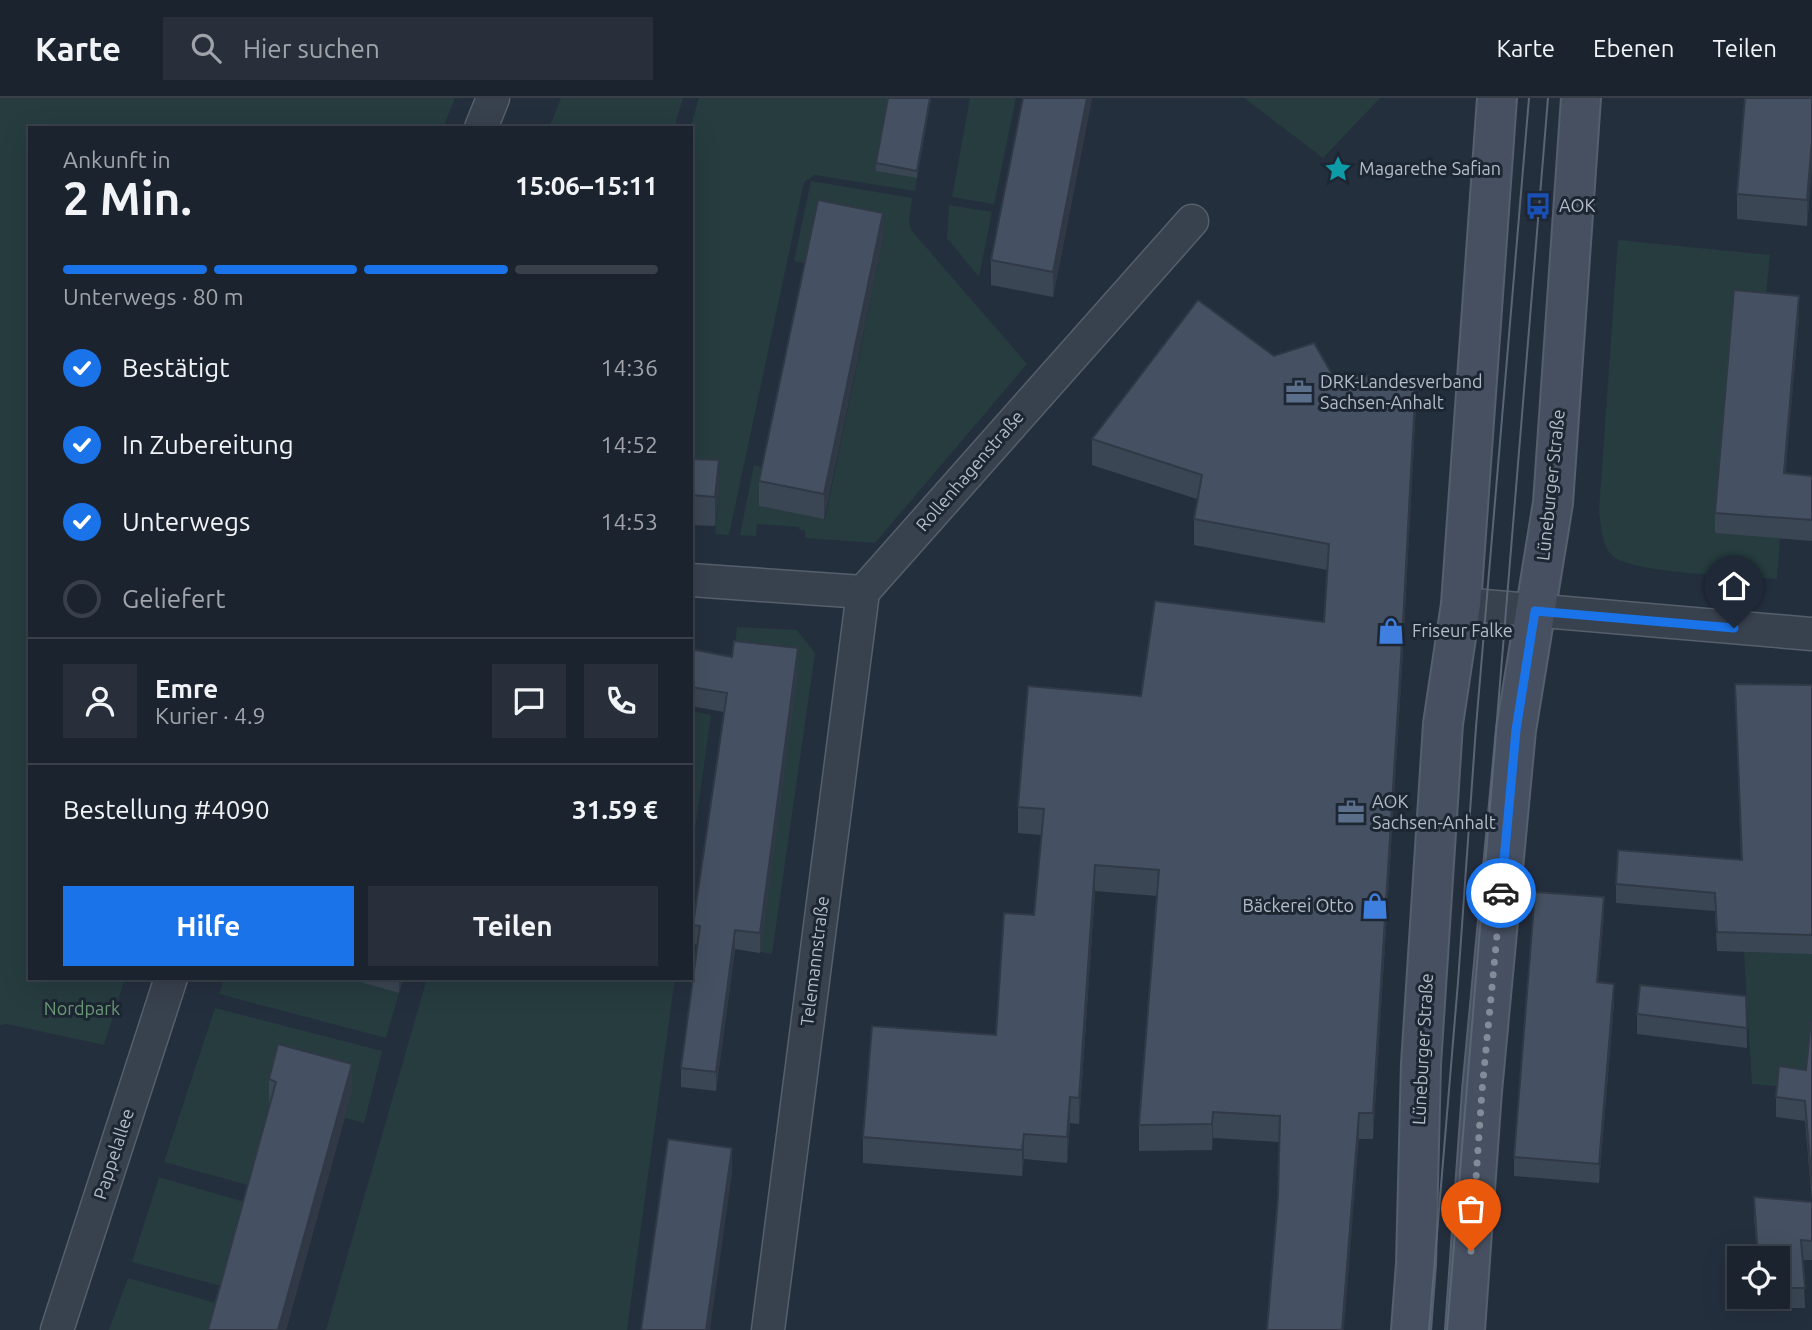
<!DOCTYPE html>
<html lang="de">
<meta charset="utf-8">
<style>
body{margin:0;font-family:Ubuntu,sans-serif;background:#282f3a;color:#f1f3f6;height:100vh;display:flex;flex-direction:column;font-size:26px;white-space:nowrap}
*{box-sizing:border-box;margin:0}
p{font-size:23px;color:#a0a4aa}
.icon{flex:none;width:38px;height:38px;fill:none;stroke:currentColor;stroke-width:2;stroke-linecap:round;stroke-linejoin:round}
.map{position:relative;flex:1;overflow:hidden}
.panel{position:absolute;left:28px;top:28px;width:665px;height:854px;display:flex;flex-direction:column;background:#1b232e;border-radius:0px;box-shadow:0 7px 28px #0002,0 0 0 2px #39404a}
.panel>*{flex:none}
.fabs{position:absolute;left:1727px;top:1148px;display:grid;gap:14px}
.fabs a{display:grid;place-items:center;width:63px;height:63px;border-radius:0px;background:#1b232e;box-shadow:0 7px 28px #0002,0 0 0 2px #39404a;font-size:35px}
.pin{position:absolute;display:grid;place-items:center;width:60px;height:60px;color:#fff;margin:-72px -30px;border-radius:50% 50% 50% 0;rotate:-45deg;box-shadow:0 0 7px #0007}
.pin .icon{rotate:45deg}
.courier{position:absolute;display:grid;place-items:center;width:70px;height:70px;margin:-35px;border:5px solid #1a73e8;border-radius:50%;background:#fff;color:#222;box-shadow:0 2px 9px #0007}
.headline em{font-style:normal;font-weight:700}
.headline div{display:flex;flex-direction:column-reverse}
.headline{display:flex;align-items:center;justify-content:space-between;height:119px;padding:0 35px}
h1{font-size:46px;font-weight:700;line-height:52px}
.bar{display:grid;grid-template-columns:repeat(4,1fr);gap:10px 7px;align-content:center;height:84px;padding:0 35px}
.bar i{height:9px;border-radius:5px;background:#39404a}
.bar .current{background:#1a73e8}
.bar p{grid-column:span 4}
.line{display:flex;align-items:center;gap:18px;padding:0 35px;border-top:2px solid #39404a}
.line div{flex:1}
.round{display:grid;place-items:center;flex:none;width:74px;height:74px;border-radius:0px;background:#282f3a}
ol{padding:0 35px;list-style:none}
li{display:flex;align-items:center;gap:21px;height:77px}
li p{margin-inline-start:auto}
li .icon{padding:7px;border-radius:50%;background:#1a73e8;color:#fff;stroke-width:4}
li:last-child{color:#a0a4aa}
li i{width:38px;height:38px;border:4px solid #39404a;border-radius:50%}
.primary-button{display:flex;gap:14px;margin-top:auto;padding:14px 35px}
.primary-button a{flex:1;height:80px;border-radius:0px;background:#1a73e8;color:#fff;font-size:28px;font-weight:700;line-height:80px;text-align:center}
.primary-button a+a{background:#282f3a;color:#f1f3f6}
header{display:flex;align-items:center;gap:42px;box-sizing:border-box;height:98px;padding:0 35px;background:#1b232e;border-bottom:2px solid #39404a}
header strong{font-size:33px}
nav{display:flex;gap:38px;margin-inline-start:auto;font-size:24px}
.search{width:490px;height:63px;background:#282f3a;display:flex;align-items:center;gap:18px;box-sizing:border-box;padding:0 24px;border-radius:0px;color:#a0a4aa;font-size:26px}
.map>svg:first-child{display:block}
</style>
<header>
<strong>Karte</strong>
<div class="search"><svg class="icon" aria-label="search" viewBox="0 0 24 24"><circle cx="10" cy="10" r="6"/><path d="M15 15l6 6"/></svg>Hier suchen</div>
<nav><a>Karte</a><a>Ebenen</a><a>Teilen</a></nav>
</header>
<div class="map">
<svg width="1812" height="1232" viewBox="0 0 1812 1232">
<rect width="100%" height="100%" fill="#242f3e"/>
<!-- green -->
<g fill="#263c3f">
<polygon points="0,0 455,0 443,30 30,30 30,880 125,880 104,947 7,926 0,927"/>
<polygon points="561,0 683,0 674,30 564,30 550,27"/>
<polygon points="699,0 889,0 876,72 917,80 915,93 815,77 804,84 729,437 715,436 719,392 691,390 690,30"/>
<polygon points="970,0 1016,0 994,106 952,99"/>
<polygon points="1244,0 1380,0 1323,60"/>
<polygon points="811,83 912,100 909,125 912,133 1027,266 875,445 805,440 805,433 799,431 799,429 757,426 756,438 740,437 754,367 767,371 759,408 825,421 883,141 809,166 794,163"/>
<polygon points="949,107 992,114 979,179 947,140"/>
<path d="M1618 142 1770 157 1764 215 1780 440 1777 481C1746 478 1632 476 1613 458 1601 448 1601 427 1599 413Z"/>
<polygon points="737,529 797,532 815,555 772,856 760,854 734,562"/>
<polygon points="691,613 711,617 691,761"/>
<polygon points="1812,678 1812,943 1806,991 1752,986 1744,854 1782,855"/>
<polygon points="224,880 346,880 399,895 386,940 219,896"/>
<polygon points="427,880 675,880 627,1232 326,1232"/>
<polygon points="215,910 382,953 364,1025 345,1020 352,993 276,1011 255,1089 164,1064"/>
<polygon points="159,1079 251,1106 228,1190 132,1164"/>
<polygon points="128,1180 223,1207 216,1232 109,1232"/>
</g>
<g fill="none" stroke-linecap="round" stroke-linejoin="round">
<defs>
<g id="minor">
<polyline points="481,30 493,0"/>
<polyline points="691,482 863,494"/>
<polyline points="863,494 1192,123"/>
<polyline points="1461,506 1812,536"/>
<polyline points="57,1232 171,880"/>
<polyline points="768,1232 863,494"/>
</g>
<g id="secondary">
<polyline points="1411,1232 1416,1166 1421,966 1443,626 1461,506 1497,0"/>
<polyline points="1465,1232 1482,993 1516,632 1553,405 1581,0"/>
</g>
</defs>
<!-- minor casing -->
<use href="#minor" stroke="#565f6c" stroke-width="35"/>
<!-- secondary casing -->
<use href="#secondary" stroke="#565f6c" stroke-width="42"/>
<!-- minor -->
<use href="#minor" stroke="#38414e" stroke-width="32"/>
<!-- secondary -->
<use href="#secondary" stroke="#465061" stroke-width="38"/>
<!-- tram -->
<g stroke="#5a6575" stroke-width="2">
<polyline points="1429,1232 1458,884 1476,629 1529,0"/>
<polyline points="1447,1232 1548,0"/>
</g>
</g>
<!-- wall -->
<g fill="#3b4654">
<polygon points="931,0 917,80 876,73 876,65"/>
<polygon points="1023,0 1092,0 1053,199 991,187 991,162"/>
<polygon points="1812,0 1812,68 1807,128 1737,121 1737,96"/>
<polygon points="883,140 824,421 759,408 759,383"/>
<polygon points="1799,219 1785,375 1812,378 1812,443 1715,435 1715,415"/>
<polygon points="1274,258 1332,276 1416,307 1401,586 1373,1041 1359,1041 1278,1099 1280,1044 1213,1040 1212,1052 1139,1053 1139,1027 1157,798 1095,793 1079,1026 1070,1025 1067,1065 1024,1061 1022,1078 863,1065 863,1039 996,937 1034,817 1041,737 1018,735 1018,709 1141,598 1324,524 1327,472 1194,447 1194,421 1197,401 1092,367 1092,341"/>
<polygon points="691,361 719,392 715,428 691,427"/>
<polygon points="691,551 732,559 798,570 760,855 735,851 716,993 681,989 681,970 698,847 693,846 693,827 724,614 691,608"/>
<polygon points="1735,586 1812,587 1812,856 1717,853 1715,813 1616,805 1616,786 1741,762"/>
<polygon points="1604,818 1598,884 1614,905 1599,1085 1514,1078 1514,1059"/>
<polygon points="346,880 403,880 399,895"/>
<polygon points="1746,898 1747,950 1637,936 1637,916"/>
<polygon points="1812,924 1812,1162 1803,1162 1805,1210 1760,1210 1759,1199 1778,1199 1778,1160 1757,1160 1754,1118 1754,1099 1812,1104 1805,1023 1776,1019 1776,999 1806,972"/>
<polygon points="269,981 352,993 286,1232 208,1232 270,1009 269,1008"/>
</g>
<!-- shaded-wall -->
<g fill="#303945">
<polygon points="930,0 931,0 917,80 917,73"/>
<polygon points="1087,0 1092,0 1053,199 1053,174"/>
<polygon points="1812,43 1812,68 1807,128 1807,102"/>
<polygon points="883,115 883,140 824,421 824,396"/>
<polygon points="1799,198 1799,219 1784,395 1784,375"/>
<polygon points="1416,281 1416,307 1401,586 1373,1041 1373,1015"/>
<polygon points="719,362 719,392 715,428 715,399"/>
<polygon points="798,550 798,570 760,855 760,835"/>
<polygon points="1095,767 1095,793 1079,1026 1079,1000"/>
<polygon points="1604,799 1604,818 1597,903 1597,884"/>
<polygon points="735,832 735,851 716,993 716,974"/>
<polygon points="399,880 403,880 399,895"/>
<polygon points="1614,886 1614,905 1599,1085 1599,1066"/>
<polygon points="352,966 352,993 286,1232 278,1232"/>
<polygon points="1070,999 1070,1025 1067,1065 1067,1039"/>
<polygon points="1213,1014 1213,1040 1212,1052 1212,1026"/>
<polygon points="1359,1015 1359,1041 1344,1232 1342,1232"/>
<polygon points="1024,1036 1024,1061 1022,1078 1022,1052"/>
<polygon points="732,1050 732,1075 710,1232 706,1232"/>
</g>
<!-- building -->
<g fill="#455162" stroke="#303945" stroke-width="2">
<polygon points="888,0 930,0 917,73 876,65"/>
<polygon points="1023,0 1087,0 1053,174 991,162"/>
<polygon points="1745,0 1812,0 1812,43 1807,102 1737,96"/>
<polygon points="818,102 883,115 824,396 759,383"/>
<polygon points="1734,192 1799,198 1784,375 1812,378 1812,422 1715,415"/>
<polygon points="1198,202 1274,258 1314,245 1332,276 1416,281 1401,561 1373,1015 1359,1015 1342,1232 1267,1232 1278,1099 1280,1018 1213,1014 1212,1026 1139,1027 1159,772 1095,767 1079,1000 1070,999 1067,1039 1024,1036 1022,1052 863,1039 872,928 996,937 1004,815 1034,817 1044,711 1018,709 1028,588 1141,598 1155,503 1324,524 1329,446 1194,421 1202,377 1092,341"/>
<polygon points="691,361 719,362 715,399 691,397"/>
<polygon points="734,543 798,550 760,835 735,832 716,974 681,970 700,828 693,827 727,595 691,589 691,551 732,559"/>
<polygon points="1735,586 1812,587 1812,837 1717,834 1715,795 1616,786 1618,752 1742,762"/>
<polygon points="1535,794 1604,799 1597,884 1614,886 1599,1066 1514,1059"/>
<polygon points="1640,887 1746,898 1747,930 1637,916"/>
<polygon points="1811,923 1812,924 1812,1088 1805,1003 1776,999 1779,968 1806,972"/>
<polygon points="278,946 352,966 278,1232 208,1232 276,984 269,981"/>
<polygon points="668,1041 732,1050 706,1232 641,1232"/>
<polygon points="1754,1099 1812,1104 1812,1143 1801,1142 1805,1190 1778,1190 1778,1160 1758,1160"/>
</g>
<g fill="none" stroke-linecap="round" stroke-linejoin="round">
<!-- done -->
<polyline stroke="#828b98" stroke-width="7" stroke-dasharray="0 12.6" points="1471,1153 1482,993 1501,795"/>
<!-- route -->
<polyline stroke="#1a73e8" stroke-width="9" points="1501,795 1516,632 1535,513 1734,530"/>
</g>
<!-- icons -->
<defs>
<symbol id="sight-bare" viewBox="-9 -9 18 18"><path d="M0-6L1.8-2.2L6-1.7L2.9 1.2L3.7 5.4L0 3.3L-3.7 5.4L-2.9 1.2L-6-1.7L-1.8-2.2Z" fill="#0f9aa8" stroke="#1d2633" stroke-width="2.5" paint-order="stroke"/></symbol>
<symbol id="bus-bare" viewBox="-9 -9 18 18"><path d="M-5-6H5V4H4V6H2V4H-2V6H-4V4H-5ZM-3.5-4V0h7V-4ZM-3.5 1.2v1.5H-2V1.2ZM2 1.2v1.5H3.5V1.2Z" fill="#1a4fb4" stroke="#1d2633" stroke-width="2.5" paint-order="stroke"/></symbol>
<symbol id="office-bare" viewBox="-9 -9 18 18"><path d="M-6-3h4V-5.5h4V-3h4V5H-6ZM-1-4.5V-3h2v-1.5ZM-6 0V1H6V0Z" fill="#5c6f8a" stroke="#1d2633" stroke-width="2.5" paint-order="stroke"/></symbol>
<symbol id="shop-bare" viewBox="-9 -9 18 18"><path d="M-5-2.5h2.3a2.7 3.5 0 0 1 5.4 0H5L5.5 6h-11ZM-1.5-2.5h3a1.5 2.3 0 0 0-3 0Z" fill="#3f7fe0" stroke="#1d2633" stroke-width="2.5" paint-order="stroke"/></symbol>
</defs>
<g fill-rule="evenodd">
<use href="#sight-bare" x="1319" y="52" width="38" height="38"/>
<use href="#bus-bare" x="1519" y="89" width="38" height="38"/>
<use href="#office-bare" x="1280" y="275" width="38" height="38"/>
<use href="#shop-bare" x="1372" y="514" width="38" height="38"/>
<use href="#office-bare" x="1332" y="695" width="38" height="38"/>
<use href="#shop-bare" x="1356" y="789" width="38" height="38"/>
</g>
<g text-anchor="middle" stroke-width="6" stroke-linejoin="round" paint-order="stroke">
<!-- poi labels -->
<g font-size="18" fill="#b4bcc9" stroke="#1d2633" text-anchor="start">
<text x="1359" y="77">Magarethe Safian</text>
<text x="1559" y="114">AOK</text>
<text x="1320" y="290">DRK-Landesverband<tspan x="1320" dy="21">Sachsen-Anhalt</tspan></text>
<text x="1412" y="539">Friseur Falke</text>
<text x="1372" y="710">AOK<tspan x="1372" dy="21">Sachsen-Anhalt</tspan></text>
<text x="1354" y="814" text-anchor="end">Bäckerei Otto</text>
</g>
<!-- street labels -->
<g font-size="18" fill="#b4bcc9" stroke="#1d2633">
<text transform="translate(970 373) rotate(-49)" y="6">Rollenhagenstraße</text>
<text transform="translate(1551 387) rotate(-84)" y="6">Lüneburger Straße</text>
<text transform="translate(815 863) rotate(-83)" y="6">Telemannstraße</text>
<text transform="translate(1423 951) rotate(-87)" y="6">Lüneburger Straße</text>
<text transform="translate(114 1056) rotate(-72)" y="6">Pappelallee</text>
</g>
<!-- park labels -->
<g font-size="18" fill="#6b9a76" stroke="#1d2633">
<text x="82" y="917">Nordpark</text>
</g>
</g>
</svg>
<div class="fabs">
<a><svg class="icon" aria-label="locate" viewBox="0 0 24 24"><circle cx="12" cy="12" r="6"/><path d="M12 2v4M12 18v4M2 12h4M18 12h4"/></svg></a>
</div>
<div class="pin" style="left:1471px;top:1153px;background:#ea580c"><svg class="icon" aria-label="bag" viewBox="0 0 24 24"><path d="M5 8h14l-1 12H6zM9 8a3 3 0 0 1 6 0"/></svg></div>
<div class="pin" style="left:1734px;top:530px;background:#1f2937"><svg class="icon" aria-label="home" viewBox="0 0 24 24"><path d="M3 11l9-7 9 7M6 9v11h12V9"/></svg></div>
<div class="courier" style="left:1501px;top:795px"><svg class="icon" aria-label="car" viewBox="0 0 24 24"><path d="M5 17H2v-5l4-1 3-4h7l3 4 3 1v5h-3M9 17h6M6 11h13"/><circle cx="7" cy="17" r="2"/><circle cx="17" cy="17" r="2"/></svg></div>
<section class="panel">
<div class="headline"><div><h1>2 Min.</h1><p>Ankunft in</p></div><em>15:06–15:11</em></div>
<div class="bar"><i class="current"></i><i class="current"></i><i class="current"></i><i></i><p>Unterwegs · 80 m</p></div>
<ol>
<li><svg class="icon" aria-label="check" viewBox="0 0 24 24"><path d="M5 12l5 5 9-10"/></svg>Bestätigt<p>14:36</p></li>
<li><svg class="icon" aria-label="check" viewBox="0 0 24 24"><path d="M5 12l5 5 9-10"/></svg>In Zubereitung<p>14:52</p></li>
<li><svg class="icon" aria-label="check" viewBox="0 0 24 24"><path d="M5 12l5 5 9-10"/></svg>Unterwegs<p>14:53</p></li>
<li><i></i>Geliefert</li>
</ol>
<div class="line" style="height:126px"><a class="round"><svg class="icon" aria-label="person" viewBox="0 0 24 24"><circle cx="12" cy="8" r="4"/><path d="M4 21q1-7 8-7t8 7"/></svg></a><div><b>Emre</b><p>Kurier · 4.9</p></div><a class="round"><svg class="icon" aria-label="chat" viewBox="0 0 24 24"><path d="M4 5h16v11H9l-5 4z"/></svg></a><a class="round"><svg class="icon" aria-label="phone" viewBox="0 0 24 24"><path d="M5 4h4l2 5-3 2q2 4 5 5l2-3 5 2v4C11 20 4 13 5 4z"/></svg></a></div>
<div class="line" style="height:91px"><div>Bestellung #4090</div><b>31.59 €</b></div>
<div class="primary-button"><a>Hilfe</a><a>Teilen</a></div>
</section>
</div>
